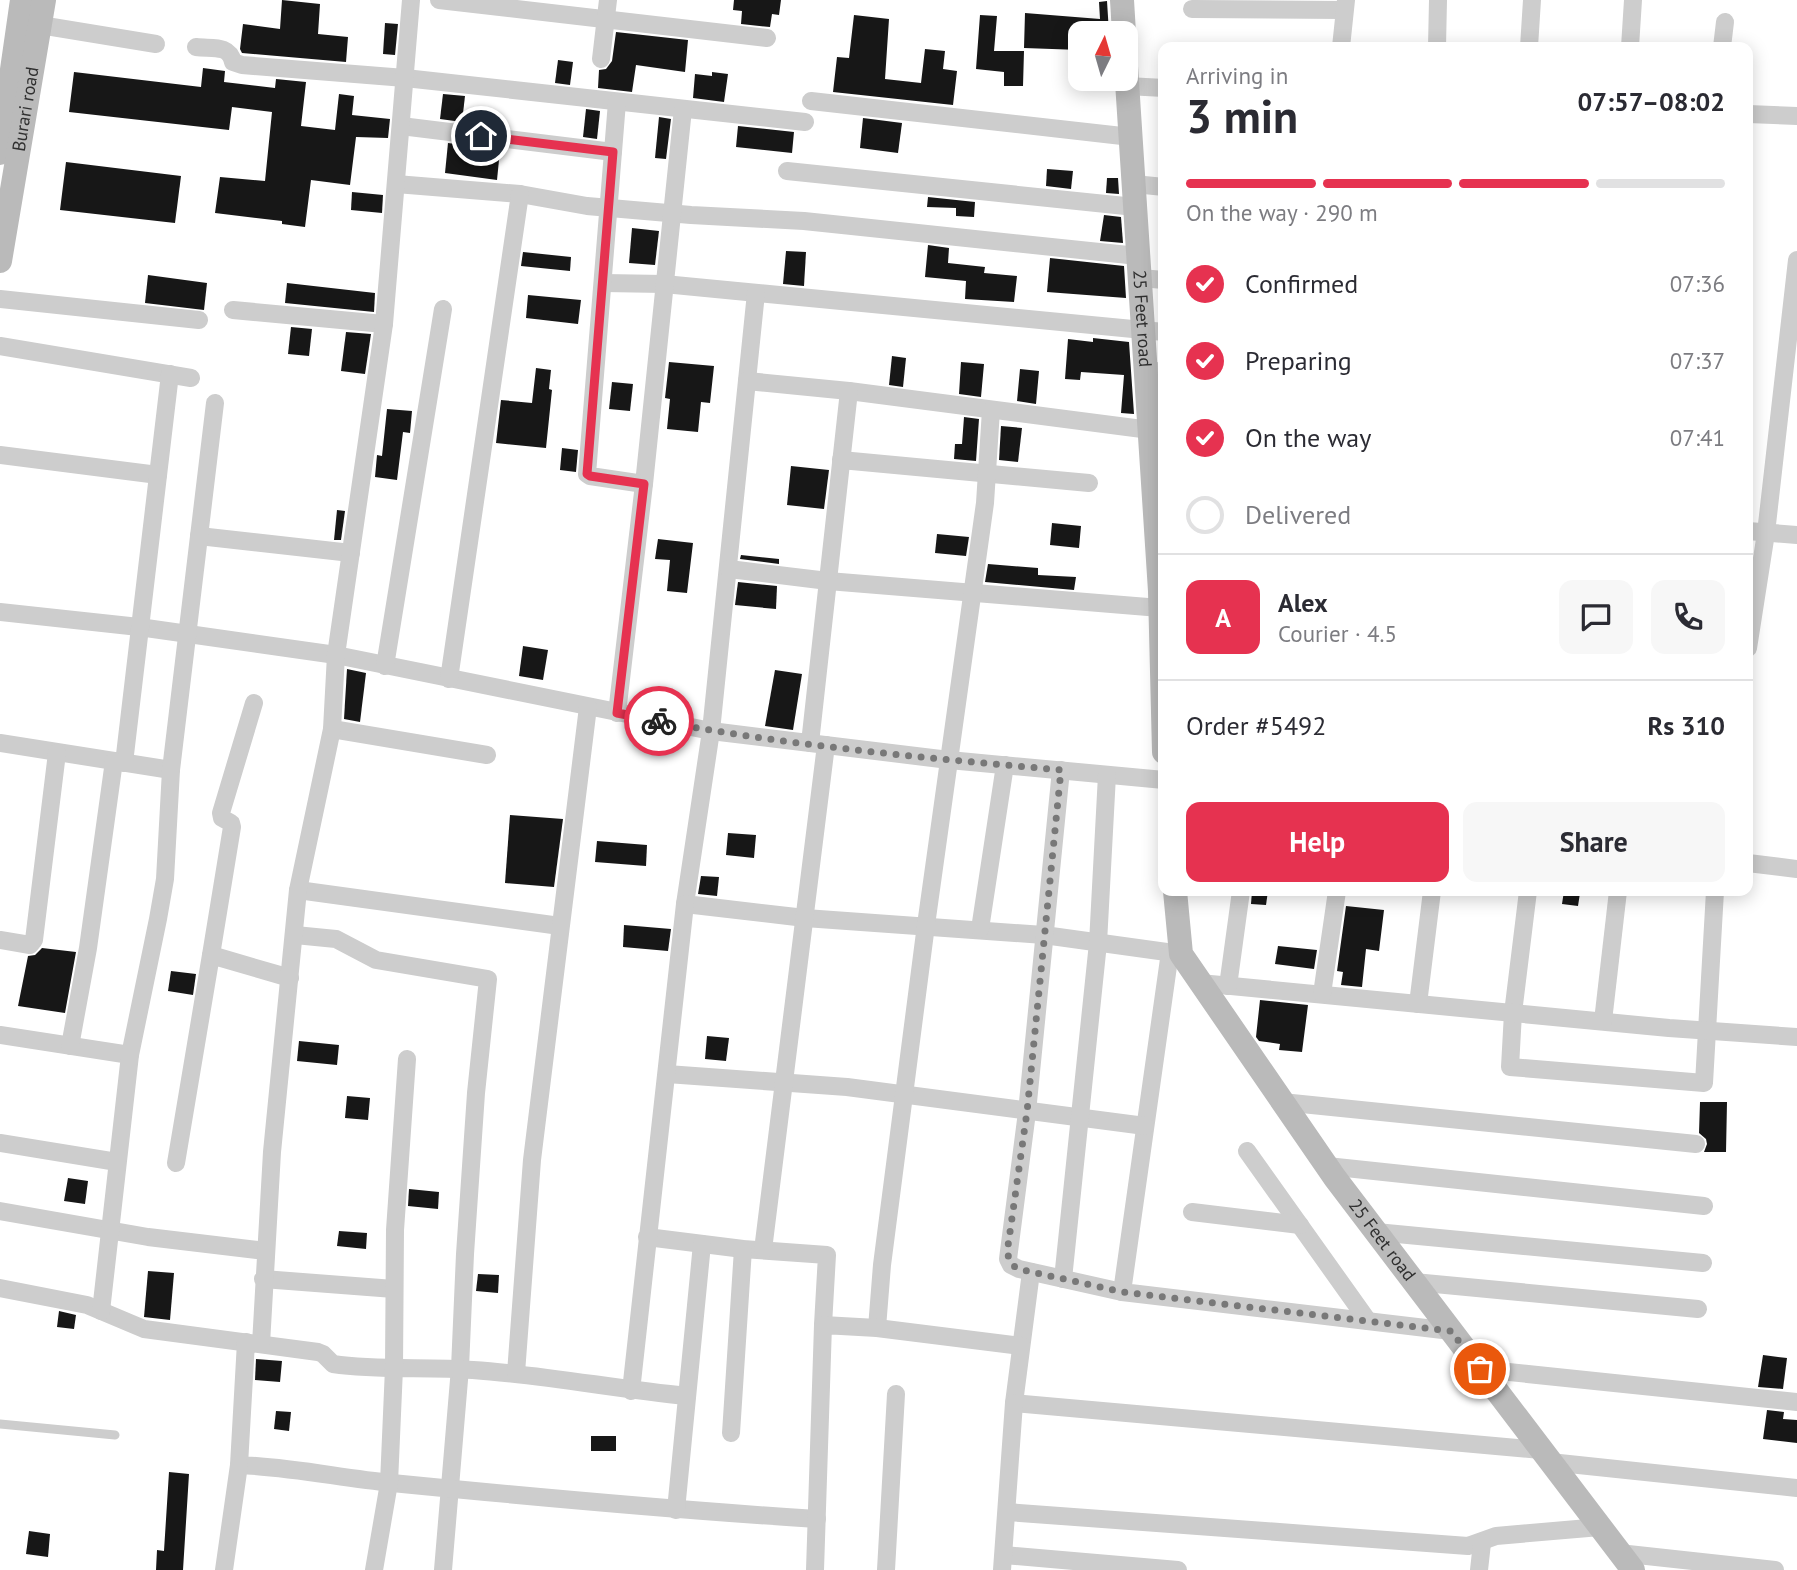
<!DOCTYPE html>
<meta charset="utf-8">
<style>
body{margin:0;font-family:"PT Sans",sans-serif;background:#f7f7f7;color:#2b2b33;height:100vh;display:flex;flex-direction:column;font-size:26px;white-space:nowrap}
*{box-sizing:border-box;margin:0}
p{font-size:23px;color:#7c7c81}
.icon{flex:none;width:38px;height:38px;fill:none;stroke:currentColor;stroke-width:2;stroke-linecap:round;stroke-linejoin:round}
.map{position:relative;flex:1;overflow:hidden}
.panel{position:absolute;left:1158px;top:42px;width:595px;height:854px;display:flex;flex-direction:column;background:#fff;border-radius:14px;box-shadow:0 4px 18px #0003}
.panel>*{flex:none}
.needle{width:46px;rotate:5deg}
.buttons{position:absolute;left:1068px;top:21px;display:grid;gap:14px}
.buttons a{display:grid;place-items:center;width:70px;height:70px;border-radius:14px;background:#fff;box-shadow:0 4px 18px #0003;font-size:35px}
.pin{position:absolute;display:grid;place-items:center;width:60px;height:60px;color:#fff;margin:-30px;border:4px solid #fff;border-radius:50%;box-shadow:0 2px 7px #0007}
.courier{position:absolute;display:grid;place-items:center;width:70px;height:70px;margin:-35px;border:5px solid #e63250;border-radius:50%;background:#fff;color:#222;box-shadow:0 2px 9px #0007}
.overview em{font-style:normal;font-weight:700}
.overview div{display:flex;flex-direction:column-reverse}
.overview{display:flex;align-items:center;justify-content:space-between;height:119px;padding:0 28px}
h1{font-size:46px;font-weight:700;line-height:52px}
.bar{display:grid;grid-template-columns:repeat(4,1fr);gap:10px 7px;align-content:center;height:84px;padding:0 28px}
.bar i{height:9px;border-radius:5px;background:#e1e1e2}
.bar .current{background:#e63250}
.bar p{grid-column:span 4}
.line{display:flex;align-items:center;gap:18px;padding:0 28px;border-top:2px solid #e1e1e2}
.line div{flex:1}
.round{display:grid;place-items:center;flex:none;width:74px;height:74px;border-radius:14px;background:#f7f7f7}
ol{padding:0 28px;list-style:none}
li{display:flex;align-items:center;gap:21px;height:77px}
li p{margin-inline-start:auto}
li .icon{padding:7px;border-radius:50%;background:#e63250;color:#fff;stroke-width:4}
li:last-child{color:#7c7c81}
li i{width:38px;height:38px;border:4px solid #e1e1e2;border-radius:50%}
.primary-button{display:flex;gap:14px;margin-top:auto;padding:14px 28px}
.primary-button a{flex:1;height:80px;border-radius:14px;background:#e63250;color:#fff;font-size:28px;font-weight:700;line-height:80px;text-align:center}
.primary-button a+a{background:#f7f7f7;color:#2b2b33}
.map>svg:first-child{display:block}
</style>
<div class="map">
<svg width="1797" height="1570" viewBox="0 0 1797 1570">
<rect width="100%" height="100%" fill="#fff"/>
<!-- building -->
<g fill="#171717">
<polygon points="282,0 320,4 318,34 348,37 346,62 242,53 240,49 243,24 280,29"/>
<polygon points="734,0 781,0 779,15 772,14 770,27 741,24 742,11 733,10"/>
<polygon points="1107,1 1109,33 1080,33 1080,50 1024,48 1025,13 1100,19 1099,2"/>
<polygon points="854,15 889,19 885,79 921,83 925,49 945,51 943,69 957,71 953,105 833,92 837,57 849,58"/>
<polygon points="980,15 997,16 994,51 1024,51 1023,86 1004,86 1004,72 976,69"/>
<polygon points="385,23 398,24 395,55 383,54"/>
<polygon points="616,32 688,40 685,72 636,65 632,92 598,88 599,70 606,69 612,61"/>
<polygon points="558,60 573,62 570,85 555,83"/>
<polygon points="203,68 225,71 224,82 275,88 276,79 306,82 301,126 335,130 339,94 354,96 352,115 390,119 388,138 356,137 350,185 311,180 305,227 282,224 282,221 215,213 220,177 265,181 272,112 232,107 229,130 69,112 74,72 201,87"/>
<polygon points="712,72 728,74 724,102 693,98 695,74 712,76"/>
<polygon points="443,94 465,96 462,122 440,119"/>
<polygon points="586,109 600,111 597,139 583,137"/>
<polygon points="659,117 671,119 666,159 655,158"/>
<polygon points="863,118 902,123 898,153 860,148"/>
<polygon points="738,126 794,132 792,153 736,147"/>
<polygon points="448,143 500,150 497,180 445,173"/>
<polygon points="66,162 181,176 175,223 60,210"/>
<polygon points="1047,169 1073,171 1071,189 1046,186"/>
<polygon points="1107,178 1118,178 1119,194 1106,193"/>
<polygon points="352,192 383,195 382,213 351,210"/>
<polygon points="928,197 975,202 974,217 956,216 956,208 927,207"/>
<polygon points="1104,215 1121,217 1123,243 1100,241"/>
<polygon points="632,228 659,231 655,265 629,263"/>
<polygon points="928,245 949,248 948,263 985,267 984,273 1017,276 1014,302 965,299 966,281 925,277"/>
<polygon points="786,251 806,252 804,286 783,284"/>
<polygon points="523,252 571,257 570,271 521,266"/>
<polygon points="1050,258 1124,266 1126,298 1047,292"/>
<polygon points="148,275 207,283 204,310 145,303"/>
<polygon points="287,283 375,293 374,312 285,303"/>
<polygon points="528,295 581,300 578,324 526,318"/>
<polygon points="291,327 312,329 309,356 288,354"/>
<polygon points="346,332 371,334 365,374 341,371"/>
<polygon points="1093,338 1129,342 1134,414 1121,413 1124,375 1081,372 1080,380 1065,379 1068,339 1093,342"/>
<polygon points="892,356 906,358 903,387 889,385"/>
<polygon points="669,362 714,366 710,403 701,402 698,432 667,429 670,399 665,398"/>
<polygon points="961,362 984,364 981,397 959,394"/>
<polygon points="536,368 551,370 549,389 552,390 546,448 496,443 501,400 532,403"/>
<polygon points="1020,369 1039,371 1036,404 1017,401"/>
<polygon points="612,382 633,384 630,411 609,409"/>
<polygon points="387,409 412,411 410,433 403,432 397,480 375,477 377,455 382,456"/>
<polygon points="964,417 979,419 976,461 954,459 955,444 962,444"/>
<polygon points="1001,426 1022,428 1018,462 999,460"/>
<polygon points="562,448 578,450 576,472 560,470"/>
<polygon points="791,466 829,470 824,509 787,505"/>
<polygon points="337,510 345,511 341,540 334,540"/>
<polygon points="1052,523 1081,526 1079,548 1050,545"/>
<polygon points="937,534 969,537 966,556 935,553"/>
<polygon points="658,539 693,543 687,593 667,591 670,560 655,559"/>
<polygon points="741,555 779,559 779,564 740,559"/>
<polygon points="988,564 1038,568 1038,575 1076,577 1074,590 985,582"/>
<polygon points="738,582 777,586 776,609 735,605"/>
<polygon points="523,646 548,650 543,680 519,676"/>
<polygon points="347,669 366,673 360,722 344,719"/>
<polygon points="775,670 802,674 793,730 765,726"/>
<polygon points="510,815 563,819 554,887 505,883"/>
<polygon points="728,833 756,835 754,858 726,855"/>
<polygon points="597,841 647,845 646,866 595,862"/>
<polygon points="701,876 719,877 717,896 698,894"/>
<polygon points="1252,891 1268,891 1266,905 1251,904"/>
<polygon points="1564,891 1580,893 1578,906 1562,904"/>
<polygon points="1346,906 1384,910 1379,951 1366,949 1362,987 1341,985 1343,972 1337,971"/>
<polygon points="624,925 671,929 668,951 623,947"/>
<polygon points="1278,946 1317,950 1314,969 1275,964"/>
<polygon points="42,948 76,952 65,1013 18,1006 28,956 35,955"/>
<polygon points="171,971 196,974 193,995 168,991"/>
<polygon points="1260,1000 1308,1005 1302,1052 1279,1050 1280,1044 1259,1041 1256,1037"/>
<polygon points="707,1036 729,1038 726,1061 705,1059"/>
<polygon points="299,1041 339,1045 337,1065 297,1061"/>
<polygon points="347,1096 370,1098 368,1120 345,1118"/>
<polygon points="1700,1102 1727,1102 1726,1152 1704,1152 1707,1144 1706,1139 1699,1133"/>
<polygon points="68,1178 88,1181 85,1204 64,1201"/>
<polygon points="409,1189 439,1192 438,1209 408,1206"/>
<polygon points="339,1231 367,1233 366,1249 337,1246"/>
<polygon points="148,1271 174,1273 170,1320 144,1317"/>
<polygon points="478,1274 499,1275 498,1293 476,1291"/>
<polygon points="59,1311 76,1315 74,1329 57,1327"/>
<polygon points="1763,1355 1787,1358 1783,1389 1758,1387"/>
<polygon points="256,1359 282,1361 280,1382 255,1380"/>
<polygon points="1767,1410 1784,1412 1783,1419 1797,1420 1797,1443 1763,1439"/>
<polygon points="276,1411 291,1412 289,1431 274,1429"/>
<rect x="591" y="1436" width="25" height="15"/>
<polygon points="169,1472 189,1474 183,1570 156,1570 157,1550 164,1551"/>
<polygon points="29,1531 50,1534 48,1557 26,1554"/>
</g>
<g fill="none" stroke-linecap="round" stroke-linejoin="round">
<!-- lane -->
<polyline stroke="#cdcdcd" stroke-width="9" points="0,1424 115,1435"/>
<!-- street -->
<g stroke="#cdcdcd" stroke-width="18">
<polyline points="439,0 767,38"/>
<polyline points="1192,9 1344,10"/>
<polyline points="40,25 156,44"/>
<path d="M196 47C212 49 229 44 233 62L242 65 405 78 805 122"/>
<polyline points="1341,47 1346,0"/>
<polyline points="1437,47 1438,0"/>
<polyline points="1529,47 1532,0"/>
<polyline points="1630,47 1633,0"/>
<polyline points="1722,47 1725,22"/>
<polyline points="601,59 608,0"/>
<polyline points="1127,86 1164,88"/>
<polyline points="811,101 1131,137"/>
<polyline points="1748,114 1797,116"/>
<polyline points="401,126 613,152"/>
<polyline points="787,171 1135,207"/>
<polyline points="396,184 520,194 587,206 691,215 804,221 1138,256"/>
<polyline points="1134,184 1164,187"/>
<polyline points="1140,278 1164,280"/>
<polyline points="604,283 664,284 1164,332"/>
<polyline points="756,293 711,731 685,904 805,918 1044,935 1181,954"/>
<polyline points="0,299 199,320"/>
<polyline points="233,310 384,324"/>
<polyline points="0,346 191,378"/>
<polyline points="1146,370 1164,372"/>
<polyline points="747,381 849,391 1150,430"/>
<polyline points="0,455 158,475"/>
<polyline points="841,460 1089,483"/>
<polyline points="644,484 683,109"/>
<polyline points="1748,531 1797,535"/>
<polyline points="199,536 351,553"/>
<polyline points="729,569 828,581 1160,608"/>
<polyline points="0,612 139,627 336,655 711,731 949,760 1164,780"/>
<polyline points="1748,648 1766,533 1797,260"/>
<polyline points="385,666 443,309"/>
<polyline points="449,679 520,194"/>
<polyline points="617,713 644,484 590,476 587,474 617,102"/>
<polyline points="332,729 487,755"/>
<polyline points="0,743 171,770"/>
<polyline points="810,743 849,391"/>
<polyline points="124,763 170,374"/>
<polyline points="1061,770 1027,1112 1008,1259 1011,1265 1019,1269 1122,1292"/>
<polyline points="1748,863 1797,869"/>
<polyline points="298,890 560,926"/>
<polyline points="1528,891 1513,1013 1510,1067 1704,1083 1715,891"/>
<polyline points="980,929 1005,765"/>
<polyline points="295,935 336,939 376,960 488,979 476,1093 465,1254 460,1368 443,1570"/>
<polyline points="0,940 30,945 34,940 57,753"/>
<polyline points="1170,952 1122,1292 1451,1331"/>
<polyline points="211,955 232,827 231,823 222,818 221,813 254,703"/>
<polyline points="1200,983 1669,1028 1797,1037"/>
<polyline points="1228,986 1241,891"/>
<polyline points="1322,994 1337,891"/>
<polyline points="1418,1004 1432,891"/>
<polyline points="1603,1021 1618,891"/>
<polyline points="0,1035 130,1055"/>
<polyline points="70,1046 88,948 114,761"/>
<polyline points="667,1074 847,1087 1145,1126"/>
<polyline points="1282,1102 1696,1144"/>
<polyline points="0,1143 117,1162"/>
<polyline points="1247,1151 1368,1321"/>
<polyline points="176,1163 211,955 290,978"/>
<polyline points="1327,1166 1704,1206"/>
<polyline points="0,1211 148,1237 266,1251"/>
<polyline points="1192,1212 1300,1225"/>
<polyline points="1376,1232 1703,1263"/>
<polyline points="647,1237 743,1249 827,1255 823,1325"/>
<polyline points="763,1250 826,745"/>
<polyline points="1031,1272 1014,1403 1541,1450"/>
<polyline points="263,1279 394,1289"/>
<polyline points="1063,1279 1098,943 1107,775"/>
<polyline points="1414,1282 1698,1309"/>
<path d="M0 1288 87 1305 144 1329 318 1352 323 1354 333 1364C380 1371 427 1366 473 1370 545 1375 616 1389 687 1396"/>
<polyline points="101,1311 130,1055 158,919 165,879 171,770 215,403"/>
<polyline points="877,1328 882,1265 926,925 985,503 991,410"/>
<path d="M246 1342 239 1465C291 1467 341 1478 392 1483 534 1497 675 1510 817 1519"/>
<polyline points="261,1344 272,1152 298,890 332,729 336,655 384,324 411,0"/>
<polyline points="1480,1369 1797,1402"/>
<polyline points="516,1373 532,1160 588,707"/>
<polyline points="631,1391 685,904"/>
<polyline points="731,1433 743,1249"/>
<polyline points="1550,1462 1797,1488"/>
<polyline points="676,1510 702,1244"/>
<polyline points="1007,1512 1468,1546 1496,1536 1600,1527"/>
<polyline points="1619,1553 1775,1570"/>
<polyline points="1004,1555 1178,1570"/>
<polyline points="224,1570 239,1465"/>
<polyline points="374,1570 389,1483 394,1368 395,1230 407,1059"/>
<polyline points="815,1570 823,1325 877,1328 1021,1346"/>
<polyline points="886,1570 896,1394"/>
<polyline points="1002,1570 1014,1403"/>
<polyline points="1479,1570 1482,1543"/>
</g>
<!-- secondary -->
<g stroke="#bababa" stroke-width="24">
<polyline points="1122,0 1124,33"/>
<path id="s1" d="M1125 51 1160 591 1164 752"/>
<polyline points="0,153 22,0"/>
<path id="s2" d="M0 261 44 0"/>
<path id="s3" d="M1175 891 1181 954 1335 1178 1633 1570"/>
</g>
</g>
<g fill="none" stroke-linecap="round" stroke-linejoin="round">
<!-- done -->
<path stroke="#787878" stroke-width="7" stroke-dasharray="0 12.6" d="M659 721C791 746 927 758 1061 770L1027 1112 1007 1253 1012 1265 1019 1269 1122 1292 1451 1331 1480 1369"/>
<!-- route -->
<polyline stroke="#e63250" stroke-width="9" points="481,136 613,152 587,474 590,476 644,484 617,713 659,721"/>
</g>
<g text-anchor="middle" stroke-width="7" stroke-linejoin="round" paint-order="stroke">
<!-- street labels -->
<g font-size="18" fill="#303030" stroke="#fff">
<text dy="6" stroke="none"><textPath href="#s2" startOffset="154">Burari road</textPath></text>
<text dy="6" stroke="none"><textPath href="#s1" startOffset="268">25 Feet road</textPath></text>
<text dy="6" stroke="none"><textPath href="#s3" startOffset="413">25 Feet road</textPath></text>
</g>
</g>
</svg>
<div class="buttons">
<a><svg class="needle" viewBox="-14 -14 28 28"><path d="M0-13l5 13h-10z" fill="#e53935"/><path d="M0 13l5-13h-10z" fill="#7c7c81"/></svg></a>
</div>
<div class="pin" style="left:1480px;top:1369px;background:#ea580c"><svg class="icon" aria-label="bag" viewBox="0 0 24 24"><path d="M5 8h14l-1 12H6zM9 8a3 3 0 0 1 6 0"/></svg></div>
<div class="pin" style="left:481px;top:136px;background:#1f2937"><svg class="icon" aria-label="home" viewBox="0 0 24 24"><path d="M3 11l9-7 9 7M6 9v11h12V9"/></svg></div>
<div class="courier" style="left:659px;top:721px"><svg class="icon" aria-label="bike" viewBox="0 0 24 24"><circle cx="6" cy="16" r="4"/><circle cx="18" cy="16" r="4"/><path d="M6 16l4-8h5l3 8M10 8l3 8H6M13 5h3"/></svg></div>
<section class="panel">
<div class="overview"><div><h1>3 min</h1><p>Arriving in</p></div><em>07:57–08:02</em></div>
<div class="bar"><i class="current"></i><i class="current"></i><i class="current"></i><i></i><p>On the way · 290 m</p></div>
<ol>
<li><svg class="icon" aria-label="check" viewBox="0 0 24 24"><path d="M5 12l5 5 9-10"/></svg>Confirmed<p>07:36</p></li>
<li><svg class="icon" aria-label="check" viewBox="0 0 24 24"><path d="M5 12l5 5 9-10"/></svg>Preparing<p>07:37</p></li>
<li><svg class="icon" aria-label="check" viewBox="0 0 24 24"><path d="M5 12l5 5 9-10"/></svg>On the way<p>07:41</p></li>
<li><i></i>Delivered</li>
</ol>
<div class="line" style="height:126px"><b class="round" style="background:#e63250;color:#fff">A</b><div><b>Alex</b><p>Courier · 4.5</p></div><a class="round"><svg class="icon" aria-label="chat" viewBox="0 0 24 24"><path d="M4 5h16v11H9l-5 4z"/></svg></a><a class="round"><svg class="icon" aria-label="phone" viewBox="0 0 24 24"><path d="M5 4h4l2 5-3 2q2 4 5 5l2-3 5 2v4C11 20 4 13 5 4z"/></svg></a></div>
<div class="line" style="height:91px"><div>Order #5492</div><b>Rs 310</b></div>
<div class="primary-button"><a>Help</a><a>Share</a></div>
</section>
</div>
